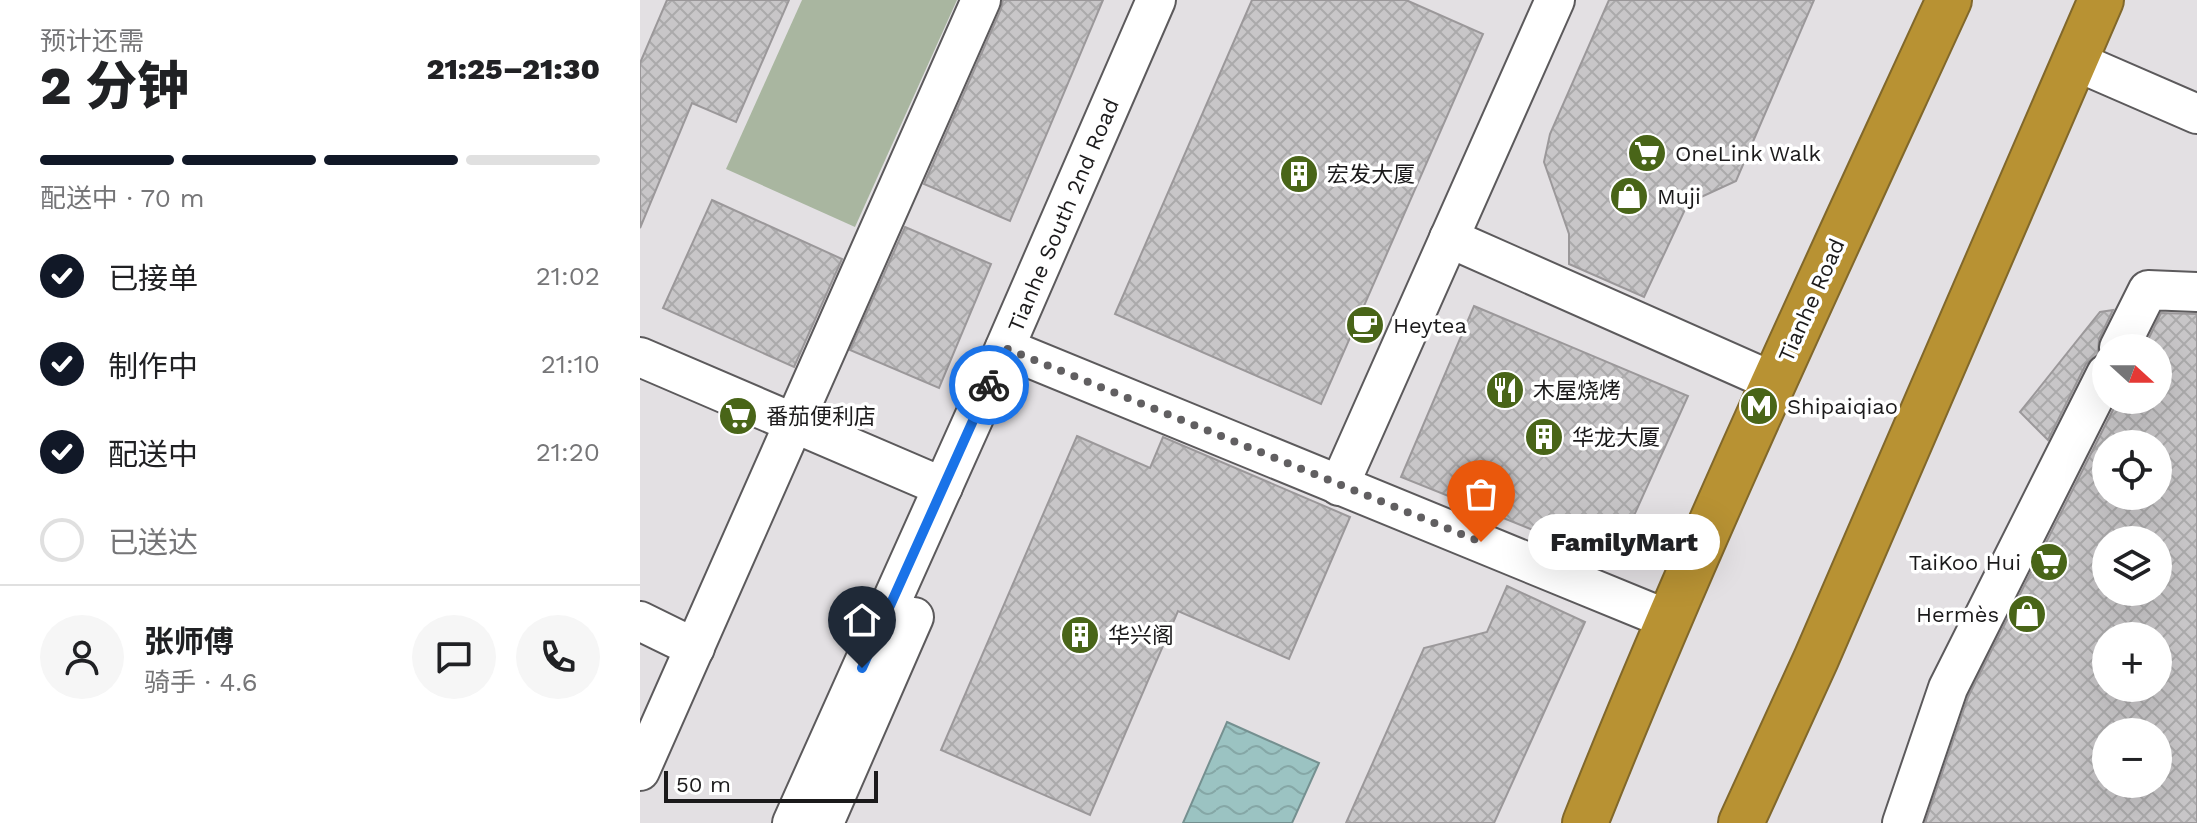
<!DOCTYPE html>
<html lang="zh">
<meta charset="utf-8">
<style>
body{margin:0;font-family:"Work Sans","Noto Sans SC",sans-serif;background:#f6f6f6;color:#202124;height:100vh;display:flex;flex-direction:column;font-size:30px;white-space:nowrap}
*{box-sizing:border-box;margin:0}
p{font-size:26px;color:#757577}
.icon{flex:none;width:44px;height:44px;fill:none;stroke:currentColor;stroke-width:2;stroke-linecap:round;stroke-linejoin:round}
.map{position:relative;flex:1;overflow:hidden}
.side{display:flex;flex-direction:column;background:#fff;width:640px}
.side>*{flex:none}
.needle{width:52px;rotate:111deg}
.controls{position:absolute;left:1452px;top:334px;display:grid;gap:16px}
.controls a{display:grid;place-items:center;width:80px;height:80px;border-radius:50%;background:#fff;box-shadow:0 8px 32px #0002;font-size:40px}
.scale{position:absolute;left:24px;bottom:20px;width:214px;box-sizing:border-box;padding-left:8px;border:4px solid #1b1a1b;border-top:0;font-size:22px;line-height:28px;white-space:nowrap;color:#1b1a1b;-webkit-text-stroke:6px #fff;paint-order:stroke}
.pin{position:absolute;display:grid;place-items:center;width:68px;height:68px;color:#fff;margin:-82px -34px;border-radius:50% 50% 50% 0;rotate:-45deg;box-shadow:0 0 8px #0007}
.pin .icon{rotate:45deg}
.courier{position:absolute;display:grid;place-items:center;width:80px;height:80px;margin:-40px;border:6px solid #1a73e8;border-radius:50%;background:#fff;color:#222;box-shadow:0 2px 10px #0007}
.bubble{position:absolute;height:56px;border-radius:28px;background:#fff;box-shadow:0 8px 32px #0002;font-size:26px;font-weight:800;line-height:56px;text-align:center}
.summary em{font-style:normal;font-weight:800}
.summary div{display:flex;flex-direction:column-reverse}
.summary{display:flex;align-items:center;justify-content:space-between;height:136px;padding:0 40px}
h1{font-size:52px;font-weight:800;line-height:60px}
.bar{display:grid;grid-template-columns:repeat(4,1fr);gap:12px 8px;align-content:center;height:96px;padding:0 40px}
.bar i{height:10px;border-radius:6px;background:#e0e0e0}
.bar .selected{background:#111827}
.bar p{grid-column:span 4}
.line{display:flex;align-items:center;gap:20px;padding:0 40px;border-top:2px solid #e0e0e0}
.line div{flex:1}
.round{display:grid;place-items:center;flex:none;width:84px;height:84px;border-radius:42px;background:#f6f6f6}
ol{padding:0 40px;list-style:none}
li{display:flex;align-items:center;gap:24px;height:88px}
li p{margin-inline-start:auto}
li .icon{padding:8px;border-radius:50%;background:#111827;color:#fff;stroke-width:4}
li:last-child{color:#757577}
li i{width:44px;height:44px;border:4px solid #e0e0e0;border-radius:50%}
main{display:flex;flex:1;min-height:0}
.map>svg:first-child{display:block}
</style>
<main>
<section class="side">
<div class="summary"><div><h1>2 分钟</h1><p>预计还需</p></div><em>21:25–21:30</em></div>
<div class="bar"><i class="selected"></i><i class="selected"></i><i class="selected"></i><i></i><p>配送中 · 70 m</p></div>
<ol>
<li><svg class="icon" aria-label="check" viewBox="0 0 24 24"><path d="M5 12l5 5 9-10"/></svg>已接单<p>21:02</p></li>
<li><svg class="icon" aria-label="check" viewBox="0 0 24 24"><path d="M5 12l5 5 9-10"/></svg>制作中<p>21:10</p></li>
<li><svg class="icon" aria-label="check" viewBox="0 0 24 24"><path d="M5 12l5 5 9-10"/></svg>配送中<p>21:20</p></li>
<li><i></i>已送达</li>
</ol>
<div class="line" style="height:144px"><a class="round"><svg class="icon" aria-label="person" viewBox="0 0 24 24"><circle cx="12" cy="8" r="4"/><path d="M4 21q1-7 8-7t8 7"/></svg></a><div><b>张师傅</b><p>骑手 · 4.6</p></div><a class="round"><svg class="icon" aria-label="chat" viewBox="0 0 24 24"><path d="M4 5h16v11H9l-5 4z"/></svg></a><a class="round"><svg class="icon" aria-label="phone" viewBox="0 0 24 24"><path d="M5 4h4l2 5-3 2q2 4 5 5l2-3 5 2v4C11 20 4 13 5 4z"/></svg></a></div>
</section>
<div class="map">
<svg width="1557" height="823" viewBox="0 0 1557 823">
<defs>
<pattern id="water-waves" width="16" height="10" patternUnits="userSpaceOnUse" patternTransform="scale(2)"><rect width="16" height="10" fill="#9bc3c2"/><path d="M0 5q4-4 8 0t8 0" fill="none" stroke="#85a7a6"/></pattern>
<pattern id="building-cross-hatch" width="8" height="8" patternUnits="userSpaceOnUse" patternTransform="scale(2)"><rect width="8" height="8" fill="#c8c6c8"/><path d="M0 0l8 8M0 8l8-8" fill="none" stroke="#abaaab"/></pattern>
</defs>
<rect width="100%" height="100%" fill="#e3e0e3"/>
<!-- pitch -->
<polygon fill="#a9b6a0" points="162,0 317,0 215,227 86,169"/>
<!-- water -->
<polygon fill="url(#water-waves)" stroke="#759090" stroke-width="2" points="587,722 679,763 652,823 543,823"/>
<!-- building -->
<g fill="url(#building-cross-hatch)" stroke="#9b989a" stroke-width="2" fill-rule="evenodd">
<polygon points="27,0 149,0 96,122 52,103 0,228 0,63"/>
<polygon points="363,0 463,0 370,221 284,184 361,9"/>
<polygon points="612,0 766,0 843,34 681,404 475,314"/>
<polygon points="969,0 1174,0 1096,181 1048,203 1004,297 929,264 929,234 904,162 910,134"/>
<polygon points="72,200 202,259 154,367 23,308"/>
<polygon points="265,227 351,264 299,388 210,350"/>
<polygon points="834,306 1048,396 973,562 761,477"/>
<polygon points="1473,310 1459,339 1458,354 1446,364 1408,440 1380,412 1460,312"/>
<path d="M1521 313 1557 314V823H1285L1328 697 1478 400H1518V348H1504ZM1466 444H1518V496H1466ZM1466 540H1518V592H1466ZM1466 636H1518V688H1466ZM1466 732H1518V784H1466Z"/>
<polygon points="437,436 510,468 523,437 710,517 649,659 538,611 450,815 301,750"/>
<polygon points="867,586 945,622 854,823 706,823 784,648 847,632"/>
</g>
<g fill="none" stroke-linecap="round" stroke-linejoin="round">
<defs>
<g id="minor">
<polyline points="1435,61 1557,114"/>
<polyline points="809,238 1134,382"/>
<polyline points="365,348 1029,620"/>
<polyline points="1479,348 1508,290 1557,292"/>
<polyline points="0,357 303,487"/>
<polyline points="699,486 915,0"/>
<polyline points="0,621 55,648"/>
<polyline points="0,771 341,0"/>
<polyline points="152,823 349,384 516,0"/>
<polyline points="184,823 274,617"/>
<polyline points="1262,823 1308,688 1466,374"/>
</g>
<g id="highway">
<path d="M945 823C1056 544 1184 272 1309 0"/>
<polyline points="1101,823 1176,659 1461,0"/>
</g>
</defs>
<!-- minor casing -->
<use href="#minor" stroke="#5c5a5c" stroke-width="42"/>
<!-- highway casing -->
<use href="#highway" stroke="#81682b" stroke-width="48"/>
<!-- minor -->
<use href="#minor" stroke="#fff" stroke-width="38"/>
<!-- highway -->
<use href="#highway" stroke="#b89233" stroke-width="44"/>
</g>
<g fill="none" stroke-linecap="round" stroke-linejoin="round">
<!-- done -->
<polyline stroke="#615f61" stroke-width="8" stroke-dasharray="0 14.4" points="349,385 365,348 841,542"/>
<!-- route -->
<polyline stroke="#1a73e8" stroke-width="10" points="222,668 349,385"/>
</g>
<!-- icons -->
<defs>
<symbol id="supermarket-disc" viewBox="-11 -11 22 22"><circle r="9.5" fill="#496518" stroke="#fff"/><path d="M-6-5.5h2.5l.6 2H6L4.5 2H-2.5L-4.4-4H-6ZM-1.5 3.2a1.3 1.3 0 1 0 .1 0ZM3 3.2a1.3 1.3 0 1 0 .1 0Z" fill="#fff"/></symbol>
<symbol id="building-disc" viewBox="-11 -11 22 22"><circle r="9.5" fill="#496518" stroke="#fff"/><path d="M-4-6H4V6H1V3H-1V6H-4ZM-2.5-4.3h1.7v1.8h-1.7ZM.8-4.3h1.7v1.8H.8ZM-2.5-1h1.7V.8h-1.7ZM.8-1h1.7V.8H.8Z" fill="#fff"/></symbol>
<symbol id="shop-disc" viewBox="-11 -11 22 22"><circle r="9.5" fill="#496518" stroke="#fff"/><path d="M-5-2.5h2.3a2.7 3.5 0 0 1 5.4 0H5L5.5 6h-11ZM-1.5-2.5h3a1.5 2.3 0 0 0-3 0Z" fill="#fff"/></symbol>
<symbol id="cafe-disc" viewBox="-11 -11 22 22"><circle r="9.5" fill="#496518" stroke="#fff"/><path d="M-5.5-4.5H6V0H3Q3 3.5 0 3.5H-2.5Q-5.5 3.5-5.5 0ZM3-3.2v2h1.7v-2ZM-6 4.5H4V6H-6Z" fill="#fff"/></symbol>
<symbol id="restaurant-disc" viewBox="-11 -11 22 22"><circle r="9.5" fill="#496518" stroke="#fff"/><path d="M-5-6h1v4h1v-4h1v4h1v-4h1v5L-1.5 .5V6h-2V.5L-5-1ZM5-6V6H3V1.5H1.5Q1.5-4 5-6Z" fill="#fff"/></symbol>
<symbol id="metro-disc" viewBox="-11 -11 22 22"><circle r="9.5" fill="#496518" stroke="#fff"/><path d="M-5.5 5V-5H-3L0 0L3-5H5.5V5H3V-.5L0 4L-3-.5V5Z" fill="#fff"/></symbol>
</defs>
<g fill-rule="evenodd">
<use href="#supermarket-disc" x="985" y="131" width="44" height="44"/>
<use href="#building-disc" x="637" y="152" width="44" height="44"/>
<use href="#shop-disc" x="967" y="174" width="44" height="44"/>
<use href="#cafe-disc" x="703" y="303" width="44" height="44"/>
<use href="#restaurant-disc" x="843" y="368" width="44" height="44"/>
<use href="#metro-disc" x="1097" y="384" width="44" height="44"/>
<use href="#supermarket-disc" x="76" y="394" width="44" height="44"/>
<use href="#building-disc" x="882" y="415" width="44" height="44"/>
<use href="#supermarket-disc" x="1387" y="540" width="44" height="44"/>
<use href="#shop-disc" x="1365" y="592" width="44" height="44"/>
<use href="#building-disc" x="418" y="613" width="44" height="44"/>
</g>
<g text-anchor="middle" stroke-width="7" stroke-linejoin="round" paint-order="stroke">
<!-- poi labels -->
<g font-size="22" fill="#1b1a1b" stroke="#fff" text-anchor="start">
<text x="1035" y="161">OneLink Walk</text>
<text x="687" y="182">宏发大厦</text>
<text x="1017" y="204">Muji</text>
<text x="753" y="333">Heytea</text>
<text x="893" y="398">木屋烧烤</text>
<text x="1147" y="414">Shipaiqiao</text>
<text x="126" y="424">番茄便利店</text>
<text x="932" y="445">华龙大厦</text>
<text x="1381" y="570" text-anchor="end">TaiKoo Hui</text>
<text x="1359" y="622" text-anchor="end">Hermès</text>
<text x="468" y="643">华兴阁</text>
</g>
<!-- street labels -->
<g font-size="22" fill="#1b1a1b" stroke="#fff">
<text transform="translate(423 215) rotate(-67)" y="8">Tianhe South 2nd Road</text>
<text transform="translate(1171 300) rotate(-66)" y="8">Tianhe Road</text>
</g>
</g>
</svg>
<div class="controls">
<a><svg class="needle" viewBox="-14 -14 28 28"><path d="M0-13l5 13h-10z" fill="#e53935"/><path d="M0 13l5-13h-10z" fill="#757577"/></svg></a>
<a><svg class="icon" aria-label="locate" viewBox="0 0 24 24"><circle cx="12" cy="12" r="6"/><path d="M12 2v4M12 18v4M2 12h4M18 12h4"/></svg></a>
<a><svg class="icon" aria-label="layers" viewBox="0 0 24 24"><path d="M12 4l9 5-9 5-9-5zM3 14l9 5 9-5"/></svg></a>
<a>+</a>
<a>−</a>
</div>
<div class="scale">50 m</div>
<div class="pin" style="left:841px;top:542px;background:#ea580c"><svg class="icon" aria-label="bag" viewBox="0 0 24 24"><path d="M5 8h14l-1 12H6zM9 8a3 3 0 0 1 6 0"/></svg></div>
<div class="pin" style="left:222px;top:668px;background:#1f2937"><svg class="icon" aria-label="home" viewBox="0 0 24 24"><path d="M3 11l9-7 9 7M6 9v11h12V9"/></svg></div>
<div class="courier" style="left:349px;top:385px"><svg class="icon" aria-label="bike" viewBox="0 0 24 24"><circle cx="6" cy="16" r="4"/><circle cx="18" cy="16" r="4"/><path d="M6 16l4-8h5l3 8M10 8l3 8H6M13 5h3"/></svg></div>
<div class="bubble" style="left:888px;top:514px;width:192px">FamilyMart</div>
</div>
</main>
